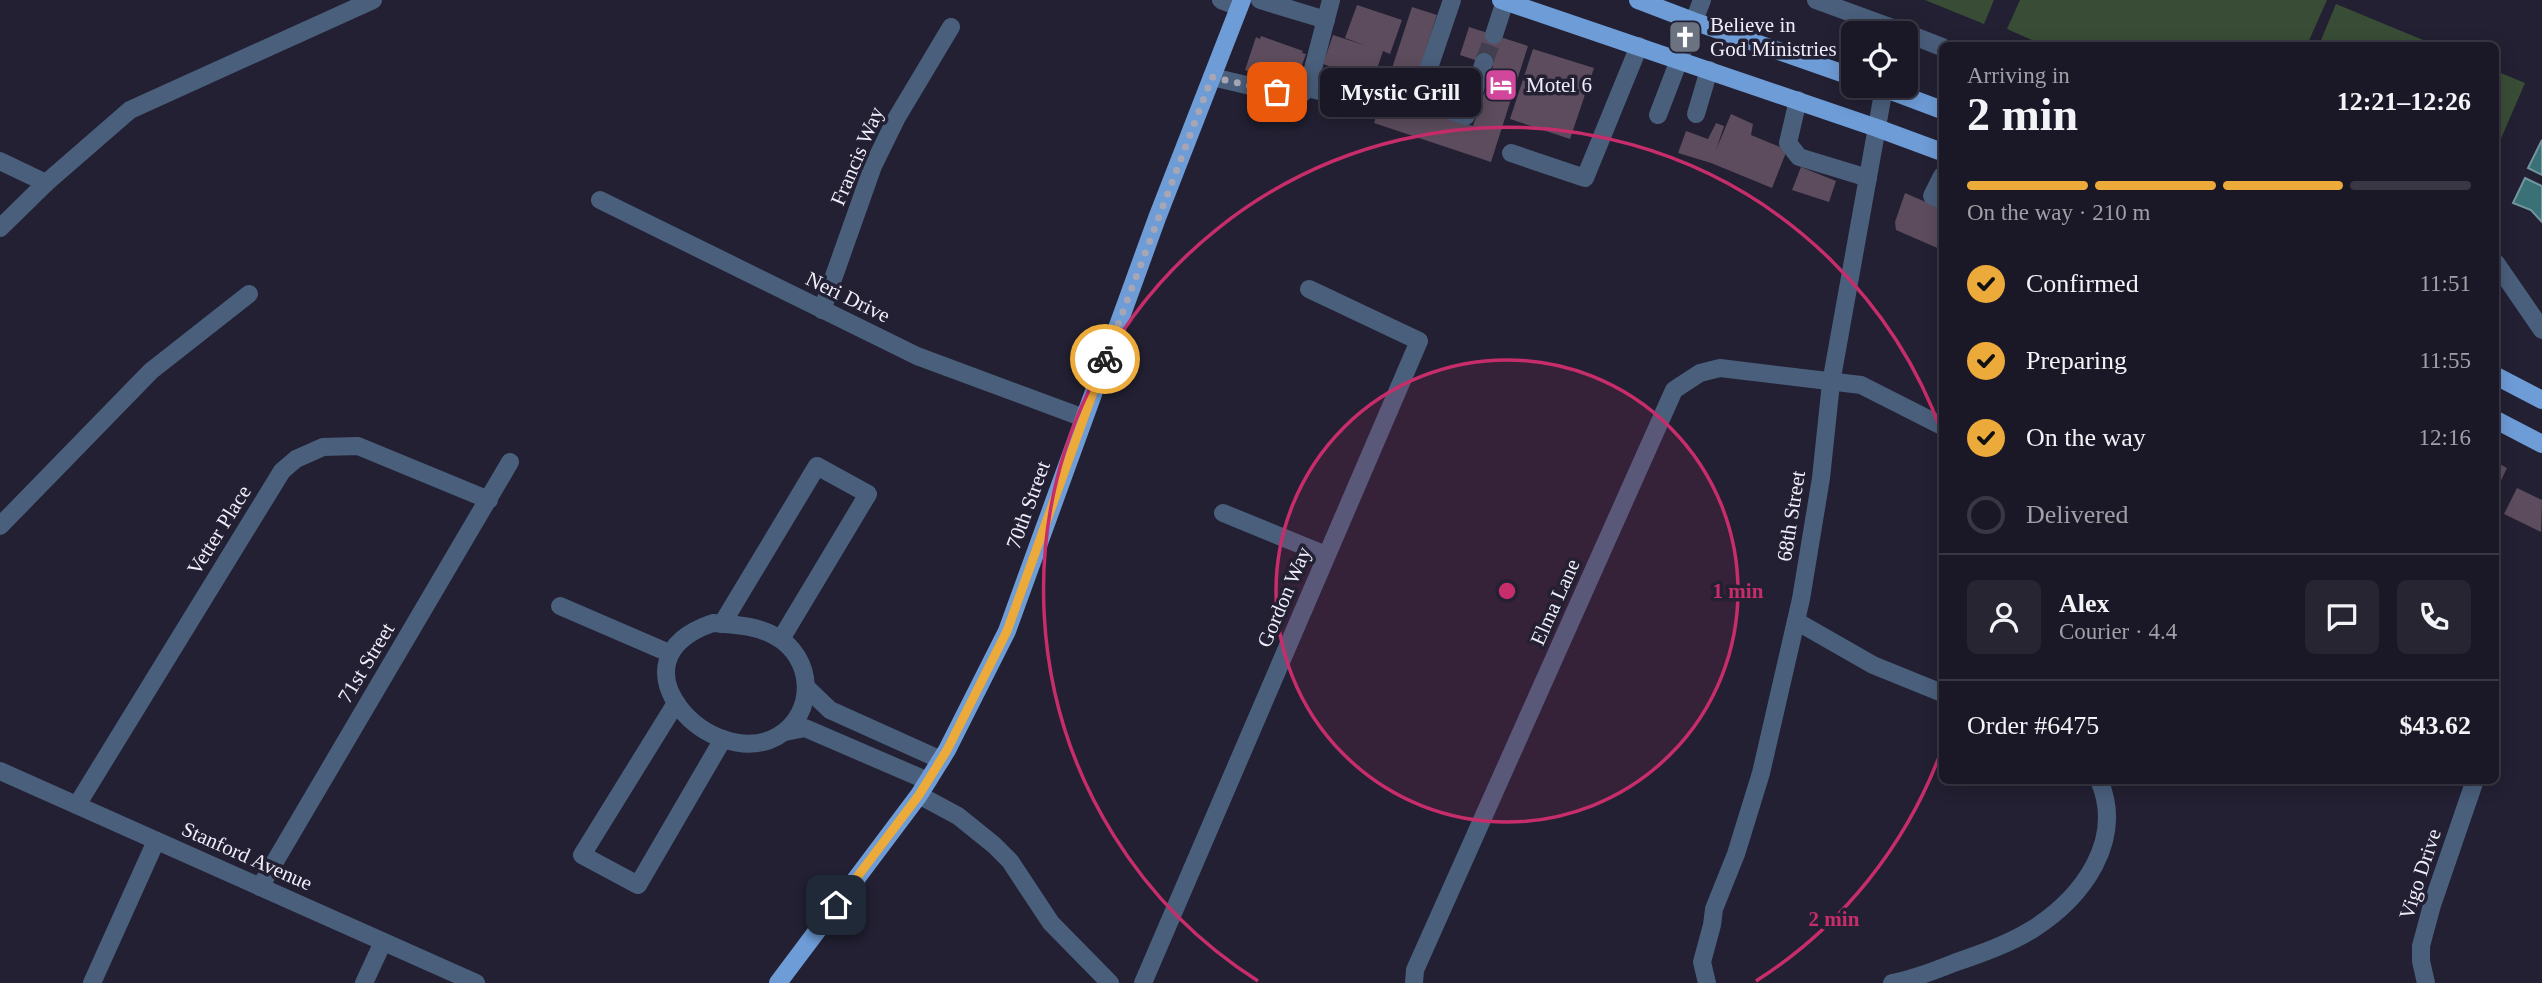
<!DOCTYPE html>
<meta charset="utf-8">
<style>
body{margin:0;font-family:Georgia,serif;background:#272532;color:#f1f3f6;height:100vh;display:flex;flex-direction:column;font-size:26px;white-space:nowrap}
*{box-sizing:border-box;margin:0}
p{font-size:23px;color:#9fa0a7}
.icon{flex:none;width:38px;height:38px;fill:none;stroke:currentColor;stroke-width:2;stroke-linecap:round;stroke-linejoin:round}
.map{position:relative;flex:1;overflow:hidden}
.drawer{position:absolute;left:1939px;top:42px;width:560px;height:742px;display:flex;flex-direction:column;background:#1a1826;border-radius:10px;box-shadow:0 4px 18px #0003,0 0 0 2px #383743}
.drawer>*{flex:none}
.controls{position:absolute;left:1841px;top:21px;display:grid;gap:14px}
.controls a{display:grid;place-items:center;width:77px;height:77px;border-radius:10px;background:#1a1826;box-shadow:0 4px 18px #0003,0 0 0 2px #383743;font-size:35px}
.pin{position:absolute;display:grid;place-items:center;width:60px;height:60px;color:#fff;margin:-30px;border-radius:14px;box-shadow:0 4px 10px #0006}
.courier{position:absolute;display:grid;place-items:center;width:70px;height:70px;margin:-35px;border:5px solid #ebaa39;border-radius:50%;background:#fff;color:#222;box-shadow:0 2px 9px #0007}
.bubble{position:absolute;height:49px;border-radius:10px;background:#1a1826;box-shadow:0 4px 18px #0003,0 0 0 2px #383743;font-size:23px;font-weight:700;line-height:49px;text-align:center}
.head em{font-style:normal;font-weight:700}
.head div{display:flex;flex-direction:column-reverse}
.head{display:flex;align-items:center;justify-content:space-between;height:119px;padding:0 28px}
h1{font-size:46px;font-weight:700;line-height:52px}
.bar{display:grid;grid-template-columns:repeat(4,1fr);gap:10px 7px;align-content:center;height:84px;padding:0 28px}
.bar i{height:9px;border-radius:5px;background:#383743}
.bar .current{background:#ebaa39}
.bar p{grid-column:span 4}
.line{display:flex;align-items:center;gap:18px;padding:0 28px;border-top:2px solid #383743}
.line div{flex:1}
.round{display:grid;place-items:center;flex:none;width:74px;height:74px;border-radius:10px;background:#272532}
ol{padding:0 28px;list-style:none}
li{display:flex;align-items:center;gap:21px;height:77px}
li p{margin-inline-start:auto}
li .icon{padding:7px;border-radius:50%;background:#ebaa39;color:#111;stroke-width:4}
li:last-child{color:#9fa0a7}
li i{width:38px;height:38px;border:4px solid #383743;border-radius:50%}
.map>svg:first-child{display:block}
</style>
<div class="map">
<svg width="2542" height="983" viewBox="0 0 2542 983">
<rect width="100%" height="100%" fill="#222032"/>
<!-- green -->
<g fill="#394d36">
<polygon points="1925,0 1994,0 1984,24"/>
<polygon points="2020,0 2327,0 2307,45 2045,46 2007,29"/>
<polygon points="2336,4 2435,45 2319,45"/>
<polygon points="2496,71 2525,83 2496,150"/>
</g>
<!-- water -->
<g fill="#3a7177" stroke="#71969f" stroke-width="2">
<polygon points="2542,140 2542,175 2528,168"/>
<polygon points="2525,178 2542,186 2542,222 2531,210 2513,203"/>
</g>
<!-- building -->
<g fill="#5c4c5d">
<polygon points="1357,5 1402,20 1390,54 1383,51 1373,81 1323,64 1333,35 1367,46 1345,38"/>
<polygon points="1412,7 1437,15 1408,105 1473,126 1493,66 1460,55 1469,27 1528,46 1491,162 1374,123"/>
<polygon points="1261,36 1303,51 1302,53 1306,54 1294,87 1245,70 1256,37 1260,39"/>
<polygon points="1533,49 1594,68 1570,139 1510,119"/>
<polygon points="1731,114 1753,124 1751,135 1787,150 1772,188 1711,163 1678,153 1686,131 1708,139 1716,123 1724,126 1716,150"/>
<polygon points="1801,167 1836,181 1829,202 1792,190"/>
<polygon points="1905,193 1942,209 1942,250 1896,230 1895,222"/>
<polygon points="2496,462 2507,468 2496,491"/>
<polygon points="2517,488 2542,500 2541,532 2504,514"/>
</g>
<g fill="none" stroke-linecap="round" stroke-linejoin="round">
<!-- minor-tunnel -->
<polyline stroke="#413f50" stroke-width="18" stroke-dasharray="18 9" stroke-linecap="butt" points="1484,62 1494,35"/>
<!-- minor -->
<g stroke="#4a5f7c" stroke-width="18">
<polyline points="1221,0 1239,7"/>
<polyline points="1260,0 1326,20"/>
<polyline points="1331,0 1308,88 1362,102"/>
<polyline points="1452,0 1418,100 1466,116 1484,62"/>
<polyline points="1816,0 1906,33"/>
<polyline points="1906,33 1942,47"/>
<polyline points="1494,35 1505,1"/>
<polyline points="1212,77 1298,97 1308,88"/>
<polyline points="1798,100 1788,143 1799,157 1868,178"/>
<polyline points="1696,114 1709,70"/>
<polyline points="1658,115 1702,0"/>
<polyline points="1511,153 1585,178 1639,46"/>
<polyline points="0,161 46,183"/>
<polyline points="1942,176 1932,196 1942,200"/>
<polyline points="600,200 917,356 1084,418"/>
<polyline points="0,228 46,183 130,110 373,0"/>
<polyline points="2496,263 2542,330"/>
<polyline points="822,310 873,166 896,119 951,27"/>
<polyline points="1223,513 1326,555"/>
<polyline points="0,526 151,371 249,294"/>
<polyline points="560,606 669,653"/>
<polyline points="1796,621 1873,665 1942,693"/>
<path d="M713 623C736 625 755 625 775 636 814 657 817 713 778 736 712 774 603 660 713 623Z"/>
<polyline points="722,624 817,466 868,494 781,639"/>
<polyline points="807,688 830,710 941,760"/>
<polyline points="676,703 582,855 638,885 723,739"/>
<polyline points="785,732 805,728 928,781"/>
<polyline points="0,771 476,983"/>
<polyline points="919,795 958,816 994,845 1010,861 1051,923 1110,983"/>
<polyline points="77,805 282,471 296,459 323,447 358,446 489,500"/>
<polyline points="260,887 510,462"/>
<polyline points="92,983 156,841"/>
<polyline points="364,983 383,942"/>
<polyline points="1143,983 1419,341 1309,289"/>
<polyline points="1414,983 1415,970 1674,390 1700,373 1720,368 1861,385 1942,426"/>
<polyline points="1707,983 1702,962 1712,925 1714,909 1736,854 1761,773 1801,599 1821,478 1831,383 1884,88"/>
<path d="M1892 983C1913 979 1934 971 1954 963 1980 954 2009 944 2033 929 2083 897 2125 840 2099 780"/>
<polyline points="2426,983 2421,961 2421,946 2432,905 2475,780"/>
</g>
<!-- major -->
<g stroke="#6e9cd7" stroke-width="18">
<polyline points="1501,0 1877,128 1942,152"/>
<polyline points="1638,0 1693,21 1853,77"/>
<polyline points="1878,86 1942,110"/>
<polyline points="2496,376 2542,400"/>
<polyline points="2496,420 2542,444"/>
<polyline points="778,983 919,795 947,750 1007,631 1157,218 1242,0"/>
</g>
</g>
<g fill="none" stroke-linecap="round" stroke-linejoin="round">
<!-- done -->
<polyline stroke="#a8a6b5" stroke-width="7" stroke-dasharray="0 12.6" points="1105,359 1212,77 1277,92"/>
<!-- route -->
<polyline stroke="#ebaa39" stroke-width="9" points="836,905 919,795 947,750 1007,631 1105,359"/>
</g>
<!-- distance rings -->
<circle cx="1507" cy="591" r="231" fill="#c72d6b" fill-opacity=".12"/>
<g fill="none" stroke="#c72d6b" stroke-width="3.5">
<circle cx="1507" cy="591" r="231"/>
<path d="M1942 749A463 463 0 0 1 1756 981M1258 981A463 463 0 1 1 1942 433"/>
</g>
<!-- icons -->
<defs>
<symbol id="church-square" viewBox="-11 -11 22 22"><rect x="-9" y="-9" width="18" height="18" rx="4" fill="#6b7280" stroke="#222032"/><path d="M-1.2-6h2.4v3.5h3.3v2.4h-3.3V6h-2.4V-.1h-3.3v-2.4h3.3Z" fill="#fff"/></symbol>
<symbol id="hotel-square" viewBox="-11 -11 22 22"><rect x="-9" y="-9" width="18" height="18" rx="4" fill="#d1479c" stroke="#222032"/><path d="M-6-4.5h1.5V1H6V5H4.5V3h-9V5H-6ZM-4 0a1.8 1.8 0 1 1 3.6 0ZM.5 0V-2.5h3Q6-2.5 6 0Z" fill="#fff"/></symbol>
</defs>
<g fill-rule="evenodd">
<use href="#church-square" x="1666" y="18" width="38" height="38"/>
<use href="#hotel-square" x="1482" y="66" width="38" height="38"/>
</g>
<g text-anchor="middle" stroke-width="7" stroke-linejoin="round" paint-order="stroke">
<!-- poi labels -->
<g font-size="21" fill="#f0eefb" stroke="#222032" text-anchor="start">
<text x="1710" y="32">Believe in<tspan x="1710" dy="24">God Ministries</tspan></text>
<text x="1526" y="92">Motel 6</text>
</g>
<!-- street labels -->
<g font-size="21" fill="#f0eefb" stroke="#222032">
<text transform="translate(857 156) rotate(-67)" y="7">Francis Way</text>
<text transform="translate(848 297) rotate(26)" y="7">Neri Drive</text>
<text transform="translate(1028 505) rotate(-70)" y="7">70th Street</text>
<text transform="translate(1791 516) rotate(-81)" y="7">68th Street</text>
<text transform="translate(219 530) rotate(-58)" y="7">Vetter Place</text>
<text transform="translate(1284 597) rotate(-67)" y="7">Gordon Way</text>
<text transform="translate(1555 602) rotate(-66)" y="7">Elma Lane</text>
<text transform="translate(366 663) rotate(-59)" y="7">71st Street</text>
<text transform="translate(247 856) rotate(24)" y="7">Stanford Avenue</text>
<text transform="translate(2420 874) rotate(-72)" y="7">Vigo Drive</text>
</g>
</g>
<circle cx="1507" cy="591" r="10" fill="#c72d6b" stroke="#222032" stroke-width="3.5"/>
<g font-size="21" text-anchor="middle" font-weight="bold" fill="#c72d6b" stroke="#222032" stroke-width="7" stroke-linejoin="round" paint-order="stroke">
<text x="1738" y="598">1 min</text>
<text x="1834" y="926">2 min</text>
</g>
</svg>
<div class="controls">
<a><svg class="icon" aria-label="locate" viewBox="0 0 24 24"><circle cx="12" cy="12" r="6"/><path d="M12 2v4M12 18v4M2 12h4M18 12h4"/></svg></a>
</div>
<div class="pin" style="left:1277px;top:92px;background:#ea580c"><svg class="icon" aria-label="bag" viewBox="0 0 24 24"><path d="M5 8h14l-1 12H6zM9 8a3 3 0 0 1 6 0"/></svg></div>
<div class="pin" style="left:836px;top:905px;background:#1f2937"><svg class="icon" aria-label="home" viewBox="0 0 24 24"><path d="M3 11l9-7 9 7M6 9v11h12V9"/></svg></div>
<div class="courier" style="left:1105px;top:359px"><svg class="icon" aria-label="bike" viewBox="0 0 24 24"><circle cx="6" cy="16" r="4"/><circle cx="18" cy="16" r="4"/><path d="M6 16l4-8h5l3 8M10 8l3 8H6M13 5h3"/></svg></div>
<div class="bubble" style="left:1320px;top:68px;width:161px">Mystic Grill</div>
<section class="drawer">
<div class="head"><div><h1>2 min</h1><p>Arriving in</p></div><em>12:21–12:26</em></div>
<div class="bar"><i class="current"></i><i class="current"></i><i class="current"></i><i></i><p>On the way · 210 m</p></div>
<ol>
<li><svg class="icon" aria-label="check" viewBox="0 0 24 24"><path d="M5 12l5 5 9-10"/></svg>Confirmed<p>11:51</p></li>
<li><svg class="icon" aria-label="check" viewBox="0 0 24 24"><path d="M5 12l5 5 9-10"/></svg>Preparing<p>11:55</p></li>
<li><svg class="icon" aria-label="check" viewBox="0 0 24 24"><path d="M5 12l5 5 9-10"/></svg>On the way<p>12:16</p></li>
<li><i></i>Delivered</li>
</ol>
<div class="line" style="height:126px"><a class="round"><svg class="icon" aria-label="person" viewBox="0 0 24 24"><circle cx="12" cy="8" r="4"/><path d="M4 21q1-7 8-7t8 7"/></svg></a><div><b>Alex</b><p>Courier · 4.4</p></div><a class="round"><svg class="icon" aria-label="chat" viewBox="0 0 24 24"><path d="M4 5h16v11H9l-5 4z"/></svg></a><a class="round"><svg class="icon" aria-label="phone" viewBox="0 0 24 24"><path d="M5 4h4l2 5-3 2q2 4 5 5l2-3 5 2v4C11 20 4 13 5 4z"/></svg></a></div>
<div class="line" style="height:91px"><div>Order #6475</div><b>$43.62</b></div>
</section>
</div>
